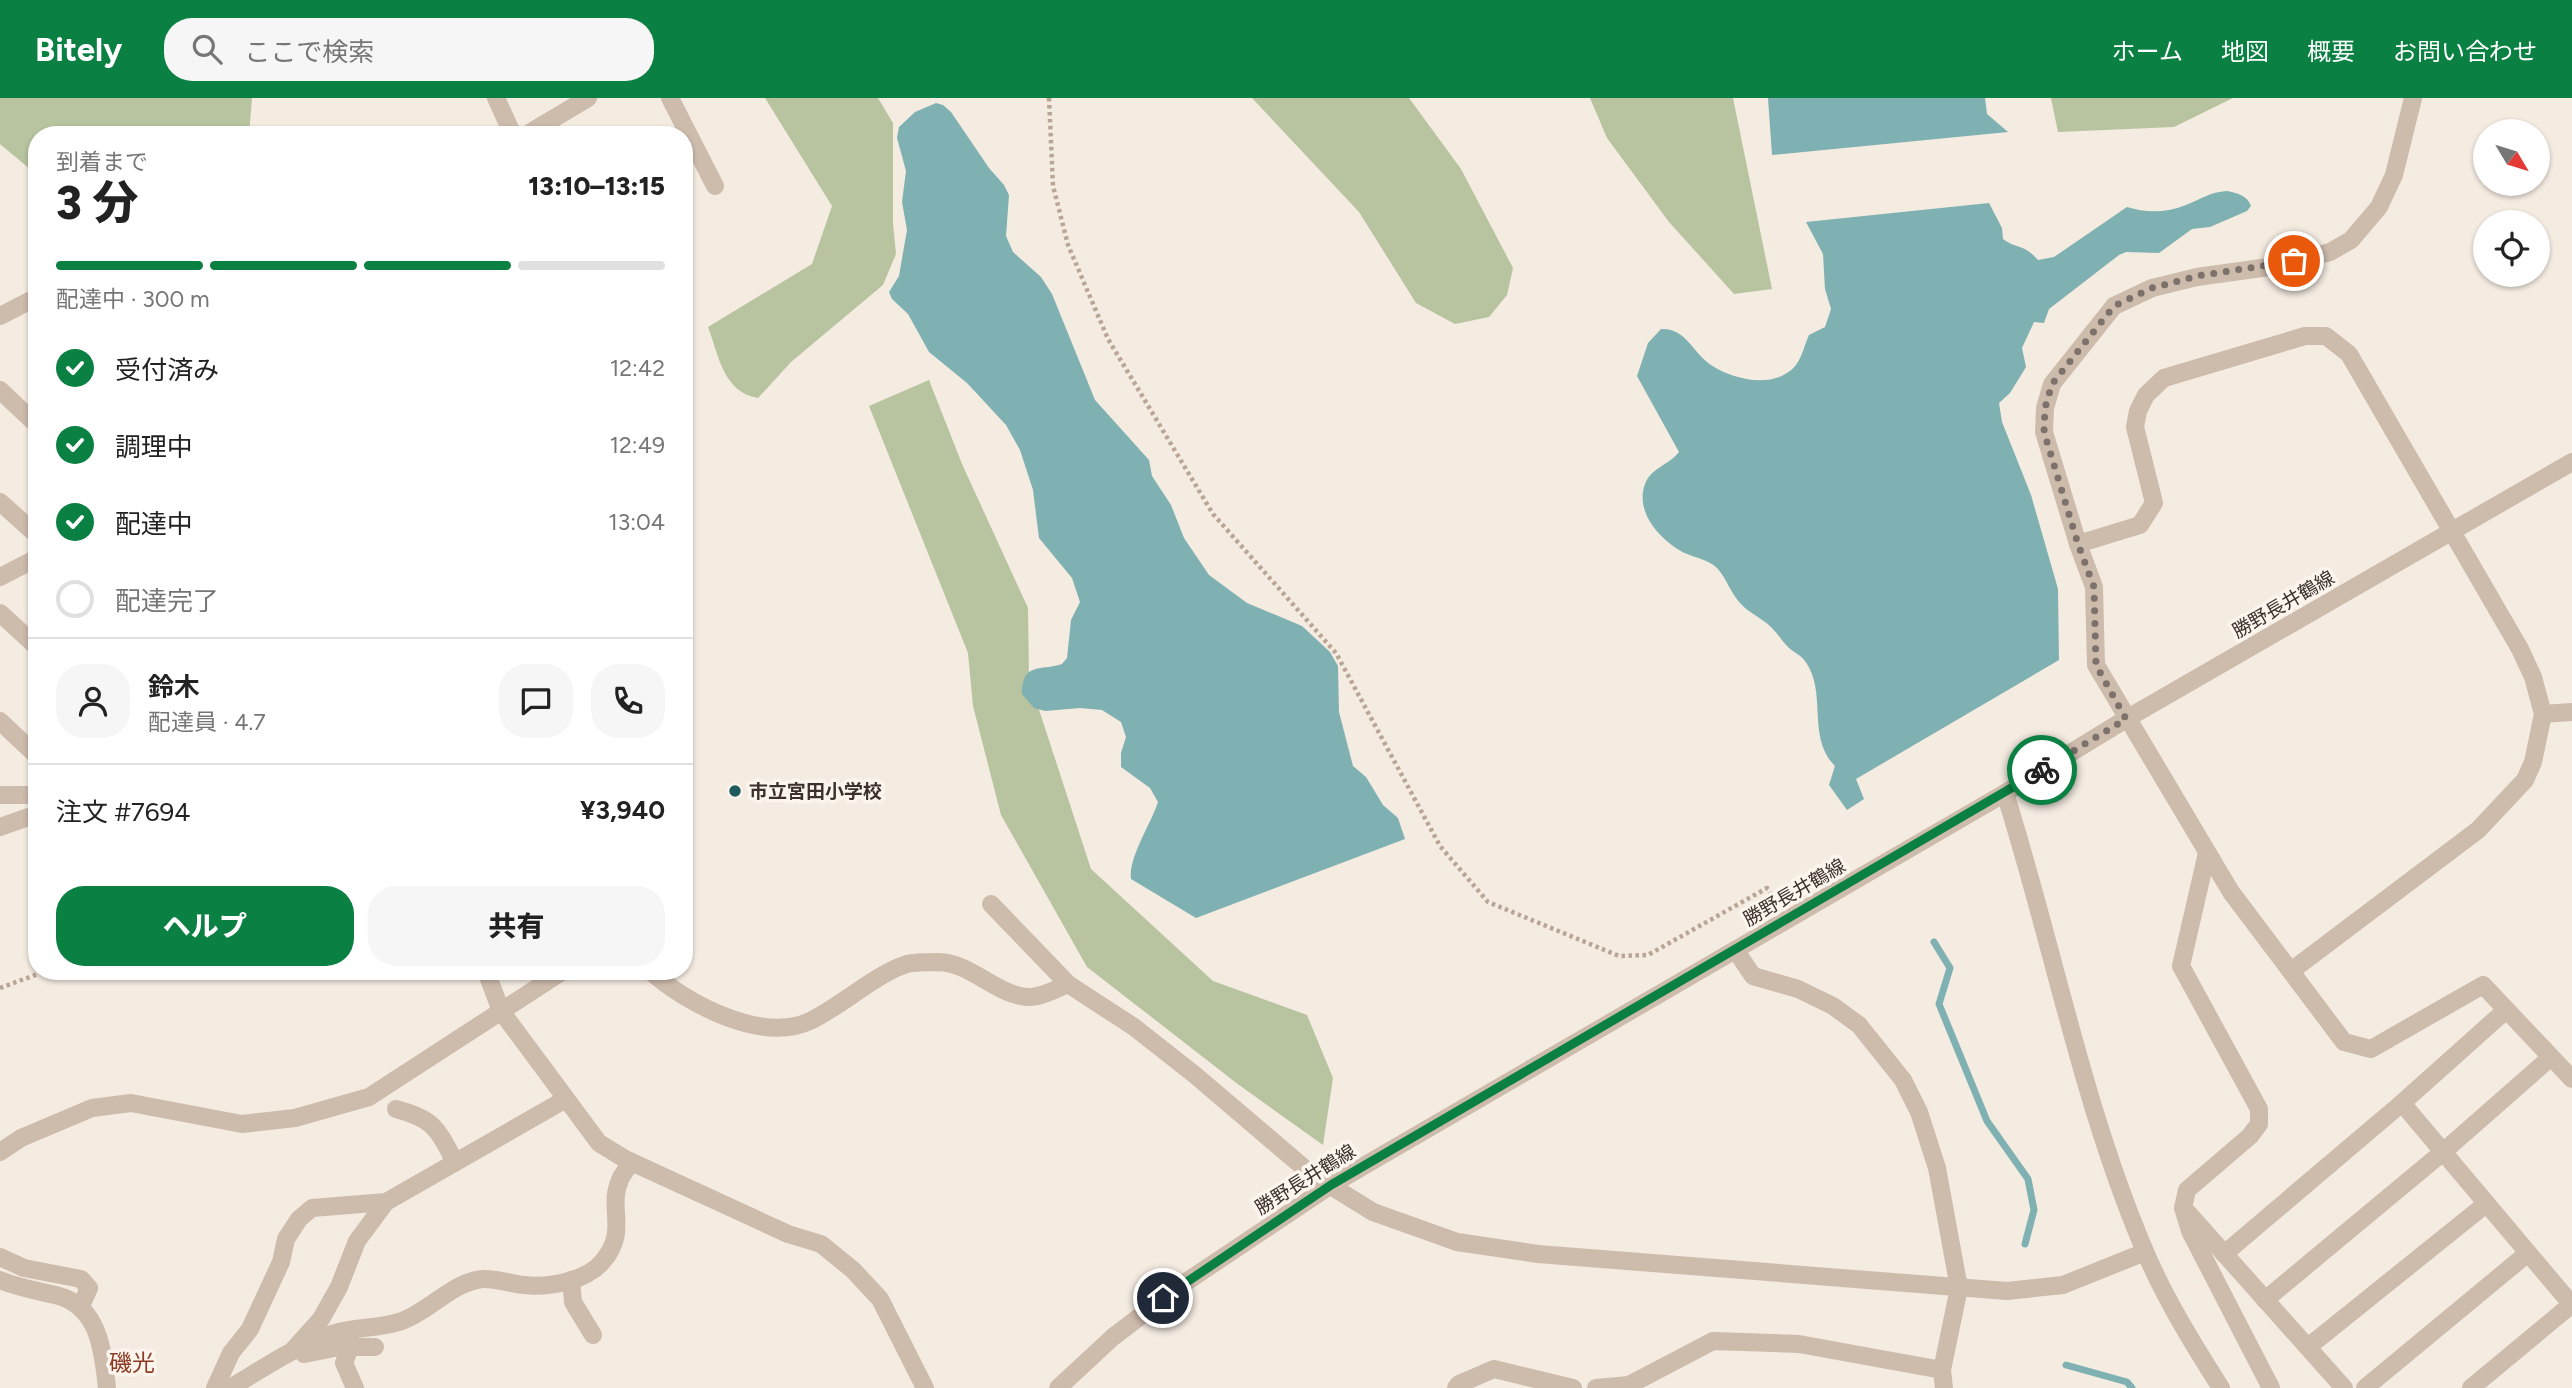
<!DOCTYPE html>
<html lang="ja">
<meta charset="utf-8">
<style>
body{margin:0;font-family:Figtree,"Noto Sans JP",sans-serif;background:#f6f6f6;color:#222;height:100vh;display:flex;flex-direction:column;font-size:26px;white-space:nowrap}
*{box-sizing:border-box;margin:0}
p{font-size:23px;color:#767676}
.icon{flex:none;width:38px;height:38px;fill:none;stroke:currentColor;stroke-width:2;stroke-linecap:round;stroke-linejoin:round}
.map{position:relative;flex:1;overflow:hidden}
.panel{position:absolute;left:28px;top:28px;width:665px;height:854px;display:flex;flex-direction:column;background:#fff;border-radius:28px;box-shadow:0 2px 5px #0004}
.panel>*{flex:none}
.needle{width:46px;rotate:128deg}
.controls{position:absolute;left:2473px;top:21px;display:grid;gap:14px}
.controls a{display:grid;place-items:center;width:77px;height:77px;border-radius:50%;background:#fff;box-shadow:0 2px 5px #0004;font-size:35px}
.pin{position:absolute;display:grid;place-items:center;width:60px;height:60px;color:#fff;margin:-30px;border:4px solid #fff;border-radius:50%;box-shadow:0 2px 7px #0007}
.courier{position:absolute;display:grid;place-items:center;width:70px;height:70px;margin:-35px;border:5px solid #0b8043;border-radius:50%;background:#fff;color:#222;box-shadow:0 2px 9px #0007}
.head em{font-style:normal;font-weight:800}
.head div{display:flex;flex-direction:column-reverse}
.head{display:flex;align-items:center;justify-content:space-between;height:119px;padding:0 28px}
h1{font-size:46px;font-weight:800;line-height:52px}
.bar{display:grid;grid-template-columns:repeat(4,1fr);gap:10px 7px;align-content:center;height:84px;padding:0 28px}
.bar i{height:9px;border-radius:5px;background:#e0e0e0}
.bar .active{background:#0b8043}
.bar p{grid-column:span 4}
.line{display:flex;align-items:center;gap:18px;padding:0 28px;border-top:2px solid #e0e0e0}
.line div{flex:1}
.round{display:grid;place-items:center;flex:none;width:74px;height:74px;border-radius:28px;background:#f6f6f6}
ol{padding:0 28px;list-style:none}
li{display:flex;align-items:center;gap:21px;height:77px}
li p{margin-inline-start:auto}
li .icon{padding:7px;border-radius:50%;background:#0b8043;color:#fff;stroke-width:4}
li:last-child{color:#767676}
li i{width:38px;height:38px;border:4px solid #e0e0e0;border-radius:50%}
.primary-button{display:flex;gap:14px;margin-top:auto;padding:14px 28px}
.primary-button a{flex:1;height:80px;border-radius:28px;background:#0b8043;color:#fff;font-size:28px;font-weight:800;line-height:80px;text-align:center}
.primary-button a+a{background:#f6f6f6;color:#222}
header{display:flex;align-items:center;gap:42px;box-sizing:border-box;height:98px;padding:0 35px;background:#0b8043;color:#fff}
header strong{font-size:33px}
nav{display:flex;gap:38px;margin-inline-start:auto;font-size:24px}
.search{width:490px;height:63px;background:#f6f6f6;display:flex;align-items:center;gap:18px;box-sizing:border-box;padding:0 24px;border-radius:28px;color:#767676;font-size:26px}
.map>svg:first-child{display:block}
</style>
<header>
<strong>Bitely</strong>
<div class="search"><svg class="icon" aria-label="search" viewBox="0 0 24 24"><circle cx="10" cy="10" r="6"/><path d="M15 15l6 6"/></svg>ここで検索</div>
<nav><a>ホーム</a><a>地図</a><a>概要</a><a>お問い合わせ</a></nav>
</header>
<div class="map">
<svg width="2572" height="1290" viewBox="0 0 2572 1290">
<rect width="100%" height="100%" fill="#f4ebe1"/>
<!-- green -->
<g fill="#b8c4a0">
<polygon points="0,0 252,0 249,37 37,37 37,77 0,46"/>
<path d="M765 0H878L893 25V125L896 156 883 187 791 264 758 300C723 294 719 258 708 229L812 166 832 108Z"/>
<polygon points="1252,0 1409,0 1461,71 1513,170 1507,197 1489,219 1455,226 1416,205 1359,114"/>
<polygon points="1590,0 1733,0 1772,191 1734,196 1669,124 1607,40"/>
<polygon points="2051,0 2233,0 2174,29 2058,34"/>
<polygon points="929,282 962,366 1028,510 1029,581 1091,771 1213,883 1307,917 1333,980 1323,1047 1239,987 1087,869 1001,717 973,608 968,555 869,308"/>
</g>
<!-- water -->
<g fill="#7fb0b2">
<polygon points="1768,0 1985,0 1987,16 2008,34 1772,57"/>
<path d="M936 5 943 7 951 14 989 70 1004 87 1009 97 1006 138 1013 154 1041 179 1052 196 1095 302 1149 362 1152 378 1171 407 1184 440 1209 477 1247 505 1302 528 1330 554 1338 568 1339 614 1353 668 1366 679 1383 707 1398 720 1405 741 1196 820 1131 781C1128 760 1151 726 1158 704L1150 690 1121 669V655L1126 639 1121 624 1102 612 1080 610 1045 613 1034 610 1022 596C1022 564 1040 573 1062 566L1067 560 1071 522 1080 504 1072 480 1039 440 1033 392 1020 352 1006 327 967 285 929 254 908 216 892 201 889 194 899 178 907 132 902 104 906 73 897 40 899 29 915 14Z"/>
<path d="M2227 93C2237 95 2247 97 2251 108L2247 113 2210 129 2192 131 2159 155 2126 154 2119 157 2049 211 2044 225 2034 224 2022 250 2026 269 2010 295 1999 305 2002 324 2031 397 2058 491 2059 562 1856 681 1864 701 1847 712 1829 687 1835 668C1806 639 1828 594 1805 563 1801 557 1793 554 1788 549 1782 543 1777 535 1771 529 1762 520 1749 515 1741 506 1731 496 1727 481 1717 470 1709 461 1690 459 1679 452 1658 439 1635 413 1645 386 1651 370 1669 367 1679 354L1637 278 1648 245 1661 231C1686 230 1692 254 1711 267 1733 282 1776 292 1796 267 1802 259 1805 246 1809 237L1825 229 1831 211 1825 191 1823 156 1806 124 1989 105 2002 130 2003 141C2018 152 2023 145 2038 162L2054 159 2127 109C2146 115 2167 115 2186 107 2201 101 2210 94 2227 93Z"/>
</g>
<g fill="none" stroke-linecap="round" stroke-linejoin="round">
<!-- stream -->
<g stroke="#7fb0b2" stroke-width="7">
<polyline points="1934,844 1950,870 1939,906 1987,1023 2028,1081 2034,1112 2025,1146"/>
<polyline points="2066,1267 2127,1284 2132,1290"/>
</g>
<!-- path -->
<g stroke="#b9a596" stroke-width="4.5" stroke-dasharray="3.5 3.5" stroke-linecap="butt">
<polyline points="1049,0 1053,88 1068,147 1108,241 1213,416 1336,555 1440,748 1488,804 1619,858 1648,857 1767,790 1778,808"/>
<polyline points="0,890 46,873"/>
</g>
<!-- minor -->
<g stroke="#cdbbac" stroke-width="18">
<polyline points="496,0 513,37"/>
<polyline points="670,0 715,88"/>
<polyline points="2413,0 2394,77 2379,109 2351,142 2330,154 2276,168 2197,179 2152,190 2114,208 2052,286 2045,310 2044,334 2078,446 2094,489 2096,567 2231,794 2344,944 2371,951 2483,887 2572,981"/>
<polyline points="526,37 588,0"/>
<polyline points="0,218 37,199"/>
<polyline points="0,292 37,327"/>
<polyline points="0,404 37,437"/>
<polyline points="2078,446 2140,427 2154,405 2135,329 2138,313 2146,297 2164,280 2305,238 2326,238 2349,256 2520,551 2533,579 2543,616 2533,664 2525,682 2478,732 2291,873"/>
<polyline points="0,479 37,460"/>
<polyline points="0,515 37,549"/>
<polyline points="2543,616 2572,614"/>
<polyline points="0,623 37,658"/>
<path d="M2005 695C2053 847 2082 1005 2144 1151 2164 1199 2193 1246 2221 1290"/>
<polyline points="0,697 37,697"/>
<polyline points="0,729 37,716"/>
<polyline points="2207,755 2181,868 2259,1011 2259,1026 2250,1038 2187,1092 2183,1110 2190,1133 2271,1290"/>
<polyline points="991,806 1068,886 1134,929 1195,977 1310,1075 1373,1114 1457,1144 1538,1156 2007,1193 2063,1187 2145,1154"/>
<polyline points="1736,853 1753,878 1798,891 1833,908 1859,927 1903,982 1919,1014 1937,1070 1959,1190 1942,1272 1944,1290"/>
<polyline points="486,873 501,913 599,1045 625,1061 788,1136 821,1146 853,1172 880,1201 925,1290"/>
<path d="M650 873C686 905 762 946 810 923 840 909 877 875 907 866 915 864 929 864 939 864 971 865 995 896 1027 899 1040 900 1056 891 1068 886"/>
<polyline points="2402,1005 2506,912"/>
<path d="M396 1011C434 1021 437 1030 455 1064"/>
<polyline points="0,1054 21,1040 92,1010 131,1005 242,1026 295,1020 369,999 563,873"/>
<polyline points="2188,1115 2344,1290"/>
<polyline points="2224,1156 2402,1005 2572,1207"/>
<polyline points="0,1159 24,1170 81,1181 89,1190 80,1210"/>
<path d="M0 1182C19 1190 39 1193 59 1198 100 1210 103 1255 107 1290"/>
<polyline points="571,1182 573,1204 593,1237"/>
<polyline points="2265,1202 2443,1054 2551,959"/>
<polyline points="350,1249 344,1265 355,1290"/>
<polyline points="2308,1249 2486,1106"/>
<polyline points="294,1251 321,1221 339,1189 357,1143 386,1104 566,1001"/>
<polyline points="304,1256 340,1249 375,1249"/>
<polyline points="215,1290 231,1255 250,1231 281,1164 286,1141 299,1121 312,1110 386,1104"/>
<path d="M230 1290C262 1271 303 1243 339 1234 359 1229 382 1230 402 1223 430 1213 451 1185 482 1181 495 1180 511 1186 524 1187 548 1190 587 1183 603 1163 629 1132 607 1111 620 1082 622 1076 628 1070 631 1064"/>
<polyline points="1058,1290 1113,1239 1180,1188 1331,1087 2005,695 2126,621 2572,364"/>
<polyline points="1456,1290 1459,1286 1494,1271 1573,1290"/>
<polyline points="1596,1290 1629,1287 1713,1243 1799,1246 1942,1272"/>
<polyline points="2365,1290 2528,1155"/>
<polyline points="2471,1290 2572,1206"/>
</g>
</g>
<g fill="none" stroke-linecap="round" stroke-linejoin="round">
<!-- done -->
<polyline stroke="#7c716b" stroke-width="7" stroke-dasharray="0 12.6" points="2042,672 2126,621 2096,567 2094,489 2078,446 2044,334 2045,310 2052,286 2114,208 2152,190 2197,178 2294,163"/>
<!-- route -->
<polyline stroke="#0b8043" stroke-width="9" points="1163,1200 1331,1087 2042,672"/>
</g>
<!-- markers -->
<circle fill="#1f5a5e" stroke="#fbf5ee" stroke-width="2.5" cx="735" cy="693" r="7"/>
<g text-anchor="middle" stroke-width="7" stroke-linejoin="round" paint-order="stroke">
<!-- street labels -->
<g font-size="19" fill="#3b302b" stroke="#fbf5ee">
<text transform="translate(2283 506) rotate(-30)" y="7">勝野長井鶴線</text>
<text transform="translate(1794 794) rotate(-30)" y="7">勝野長井鶴線</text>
<text transform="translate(1305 1081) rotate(-32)" y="7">勝野長井鶴線</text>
</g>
<!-- poi labels -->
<g font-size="19" font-weight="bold" fill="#3b302b" stroke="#fbf5ee" text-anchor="start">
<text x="749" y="700">市立宮田小学校</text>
</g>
<!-- quarter labels -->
<g font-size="23" fill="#8c3b22" stroke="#fbf5ee">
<text x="132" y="1273">磯光</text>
</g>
</g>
</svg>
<div class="controls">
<a><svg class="needle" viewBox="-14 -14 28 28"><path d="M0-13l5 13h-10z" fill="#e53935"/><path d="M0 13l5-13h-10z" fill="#767676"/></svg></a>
<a><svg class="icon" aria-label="locate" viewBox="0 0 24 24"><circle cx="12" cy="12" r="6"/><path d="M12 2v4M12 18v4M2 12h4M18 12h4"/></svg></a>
</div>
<div class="pin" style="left:2294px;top:163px;background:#ea580c"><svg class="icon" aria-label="bag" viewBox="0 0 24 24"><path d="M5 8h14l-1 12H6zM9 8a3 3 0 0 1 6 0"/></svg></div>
<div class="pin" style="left:1163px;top:1200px;background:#1f2937"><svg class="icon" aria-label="home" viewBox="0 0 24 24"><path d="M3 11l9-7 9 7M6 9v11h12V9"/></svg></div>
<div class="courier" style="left:2042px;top:672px"><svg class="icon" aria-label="bike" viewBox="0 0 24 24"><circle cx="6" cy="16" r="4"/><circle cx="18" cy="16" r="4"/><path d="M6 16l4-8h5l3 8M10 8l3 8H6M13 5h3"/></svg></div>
<section class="panel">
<div class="head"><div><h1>3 分</h1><p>到着まで</p></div><em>13:10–13:15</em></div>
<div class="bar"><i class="active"></i><i class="active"></i><i class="active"></i><i></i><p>配達中 · 300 m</p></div>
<ol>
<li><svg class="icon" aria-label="check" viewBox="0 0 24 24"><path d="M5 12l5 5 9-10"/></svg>受付済み<p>12:42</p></li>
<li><svg class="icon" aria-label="check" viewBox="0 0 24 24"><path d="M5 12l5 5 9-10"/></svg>調理中<p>12:49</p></li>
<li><svg class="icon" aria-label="check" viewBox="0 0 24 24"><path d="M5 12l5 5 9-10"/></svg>配達中<p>13:04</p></li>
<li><i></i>配達完了</li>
</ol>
<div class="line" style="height:126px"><a class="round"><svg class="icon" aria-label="person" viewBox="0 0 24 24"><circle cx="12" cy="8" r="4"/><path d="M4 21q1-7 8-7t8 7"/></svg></a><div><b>鈴木</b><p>配達員 · 4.7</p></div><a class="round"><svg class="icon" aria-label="chat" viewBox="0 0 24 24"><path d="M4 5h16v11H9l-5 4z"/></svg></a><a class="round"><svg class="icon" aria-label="phone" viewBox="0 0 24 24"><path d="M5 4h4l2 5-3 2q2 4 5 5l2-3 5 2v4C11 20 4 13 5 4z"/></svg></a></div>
<div class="line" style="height:91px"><div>注文 #7694</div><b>¥3,940</b></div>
<div class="primary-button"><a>ヘルプ</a><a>共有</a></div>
</section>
</div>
